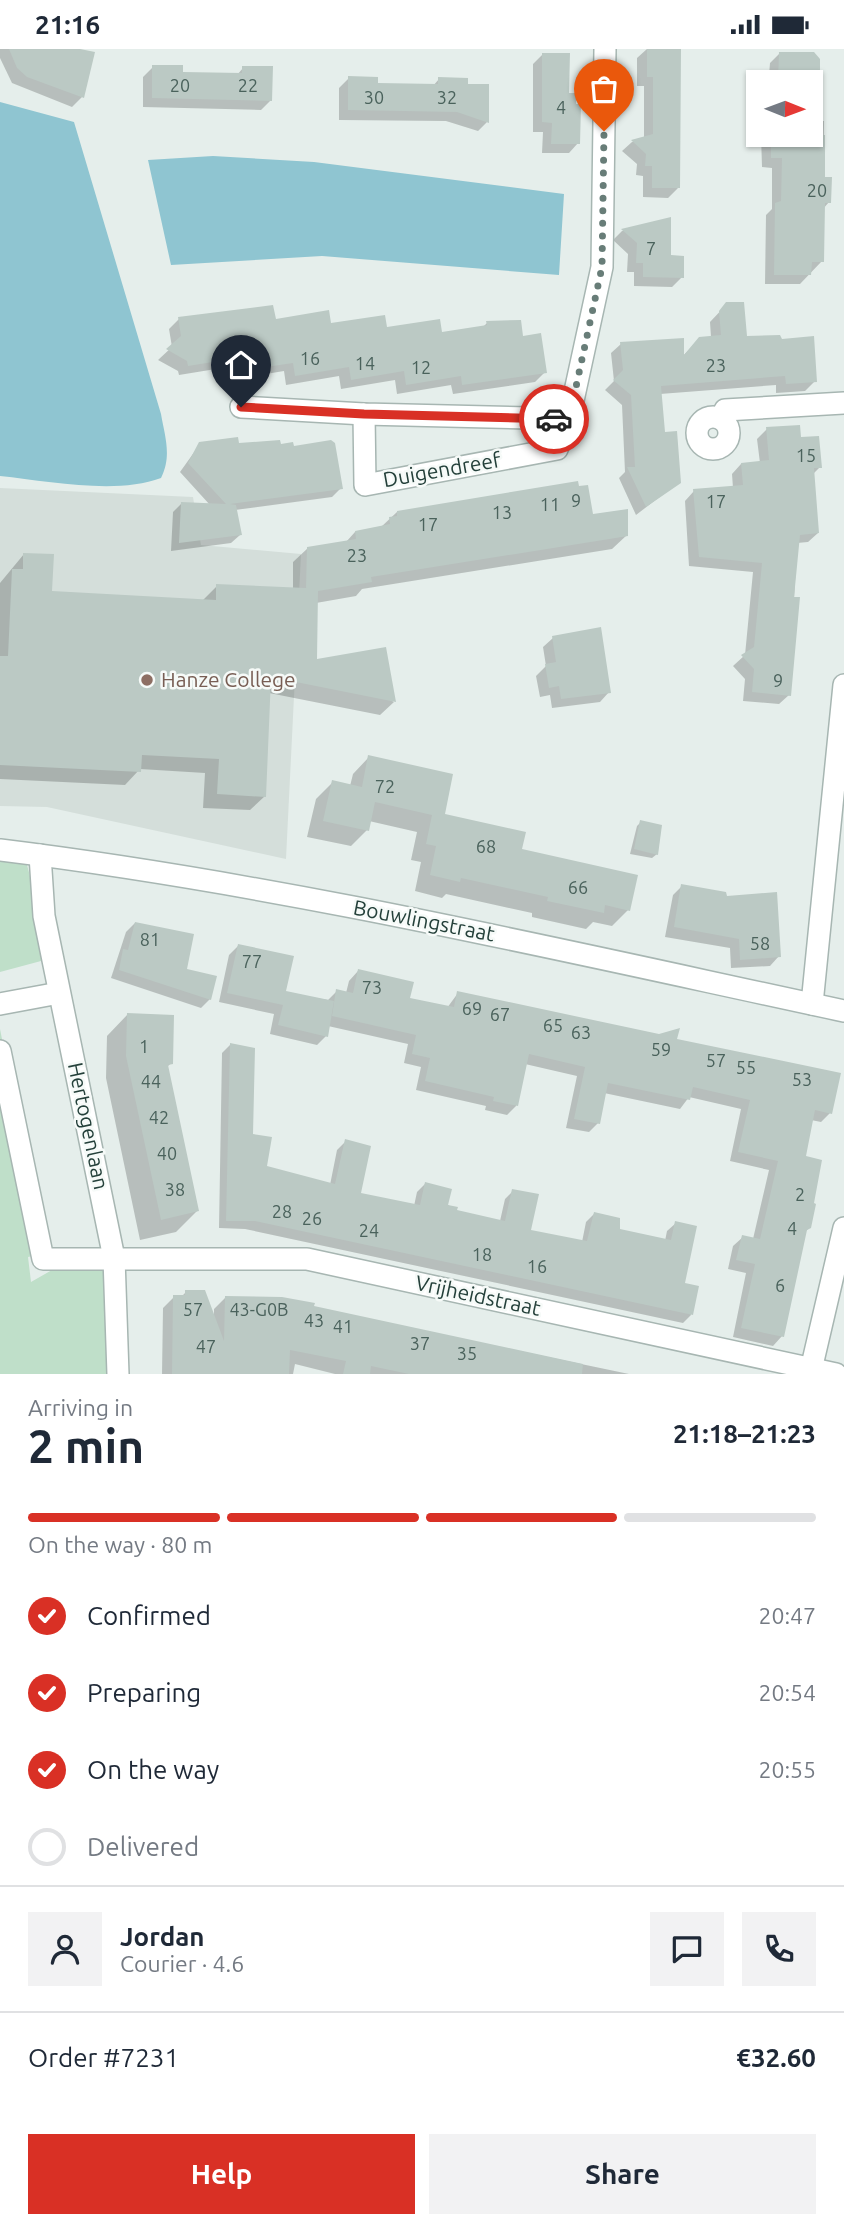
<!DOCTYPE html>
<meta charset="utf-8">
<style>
body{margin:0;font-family:Ubuntu,sans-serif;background:#f2f2f3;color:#1f2937;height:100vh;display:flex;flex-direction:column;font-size:26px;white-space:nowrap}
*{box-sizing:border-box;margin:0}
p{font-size:23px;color:#747a83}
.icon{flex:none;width:38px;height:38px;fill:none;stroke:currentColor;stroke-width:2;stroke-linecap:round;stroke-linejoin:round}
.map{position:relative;height:1325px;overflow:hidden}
.details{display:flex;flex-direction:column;background:#fff;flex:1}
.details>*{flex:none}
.needle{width:46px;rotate:91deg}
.controls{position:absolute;left:746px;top:21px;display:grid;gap:14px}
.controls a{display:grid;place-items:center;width:77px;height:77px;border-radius:0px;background:#fff;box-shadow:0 2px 5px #0004;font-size:35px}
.pin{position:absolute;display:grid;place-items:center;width:60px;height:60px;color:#fff;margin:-72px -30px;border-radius:50% 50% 50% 0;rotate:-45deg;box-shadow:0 0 7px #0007}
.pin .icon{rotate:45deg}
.courier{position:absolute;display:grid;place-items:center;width:70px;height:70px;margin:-35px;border:5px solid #d93025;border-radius:50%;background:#fff;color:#222;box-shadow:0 2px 9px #0007}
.overview em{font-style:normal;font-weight:600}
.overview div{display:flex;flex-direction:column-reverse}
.overview{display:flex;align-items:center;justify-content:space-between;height:119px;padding:0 28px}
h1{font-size:46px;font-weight:600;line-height:52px}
.bar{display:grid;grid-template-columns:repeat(4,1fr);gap:10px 7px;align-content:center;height:84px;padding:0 28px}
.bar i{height:9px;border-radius:5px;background:#e0e1e3}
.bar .current{background:#d93025}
.bar p{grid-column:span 4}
.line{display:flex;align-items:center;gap:18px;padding:0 28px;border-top:2px solid #e0e1e3}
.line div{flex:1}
.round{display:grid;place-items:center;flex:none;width:74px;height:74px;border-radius:0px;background:#f2f2f3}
ol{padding:0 28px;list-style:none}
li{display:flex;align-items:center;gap:21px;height:77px}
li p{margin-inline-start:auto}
li .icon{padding:7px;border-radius:50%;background:#d93025;color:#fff;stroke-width:4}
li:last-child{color:#747a83}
li i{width:38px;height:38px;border:4px solid #e0e1e3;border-radius:50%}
.action{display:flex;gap:14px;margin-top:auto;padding:14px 28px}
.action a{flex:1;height:80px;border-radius:0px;background:#d93025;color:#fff;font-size:28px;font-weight:600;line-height:80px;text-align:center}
.action a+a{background:#f2f2f3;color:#1f2937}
.status{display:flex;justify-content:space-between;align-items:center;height:49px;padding:0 35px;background:#fff;direction:ltr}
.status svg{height:19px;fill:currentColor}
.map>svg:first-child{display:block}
</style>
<div class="status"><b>21:16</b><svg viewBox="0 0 49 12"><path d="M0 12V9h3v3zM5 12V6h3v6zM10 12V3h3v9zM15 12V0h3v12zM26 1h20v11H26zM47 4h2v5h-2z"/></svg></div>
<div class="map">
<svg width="844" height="1325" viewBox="0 0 844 1325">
<rect width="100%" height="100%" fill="#e5eeeb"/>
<!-- built -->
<polygon fill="#d4deda" points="0,439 193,448 201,496 301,505 286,810 47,758 0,757"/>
<!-- green -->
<g fill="#bfdfc9">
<polygon points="0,811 27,816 49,898 41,912 0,923"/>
<polygon points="0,980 42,1192 47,1204 28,1208 31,1233 59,1217 111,1221 120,1325 0,1325"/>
</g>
<!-- water -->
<g fill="#8fc5d1">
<path d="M0 53 74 73 161 365C165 388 172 407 161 429 116 446 48 432 0 427Z"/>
<polygon points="213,107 314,113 564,145 559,226 322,207 171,216 148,111"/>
</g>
<!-- shadow -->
<g fill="#0003">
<polygon points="0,0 72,0 93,5 82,48 72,58 12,34 0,9"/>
<polygon points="647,0 679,0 678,139 668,149 643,148 643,127 636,126 637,115 622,102 632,93 644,89 644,37 637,37 637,9"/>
<polygon points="780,4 819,11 817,72 824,72 823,130 829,153 823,160 822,212 800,235 765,235 766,166 772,160 772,119 762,118 761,86 810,86 810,33 763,33 769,26 770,14"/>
<polygon points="543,5 567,45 578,94 569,104 542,104 543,83 533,83 533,15"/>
<polygon points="153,18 181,25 237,26 243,19 271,51 261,61 143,58 143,28"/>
<polygon points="349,29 376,36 433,37 439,30 467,37 487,73 478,82 446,72 339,71 339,39"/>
<polygon points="669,170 669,208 682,228 672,238 634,237 634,223 627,223 628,205 613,191 622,182"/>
<polygon points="727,255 746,289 815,332 805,342 776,344 776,336 660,345 664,385 679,433 636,466 619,429 625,423 622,356 605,341 614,332 611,304 621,295 682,308 700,289 711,288 710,273"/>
<polygon points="179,270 274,272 441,285 483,278 487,274 522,289 545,323 535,333 453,345 451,336 397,345 395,331 341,340 339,327 286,336 284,322 230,331 228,318 179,326 178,322 158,311 172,298 169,280"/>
<polygon points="767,380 799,390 820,418 813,425 818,484 808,493 797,494 789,646 779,655 743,652 745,630 733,617 745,606 753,523 689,517 685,452 694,442 733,439 732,425 741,415 760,414 757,390"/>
<polygon points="200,395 293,399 341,439 332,448 235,461 240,486 231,494 171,502 173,463 182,454 210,456 180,423"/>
<polygon points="397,463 591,467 627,486 612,500 362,540 356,547 316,554 315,612 394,653 380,666 269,644 265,747 250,761 203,759 205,724 140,720 125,736 0,730 0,534 24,505 51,544 202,552 217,537 293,540 293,513 308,499 346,493 355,483 380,479"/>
<polygon points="553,589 609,643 600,653 552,659 550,646 540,648 536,627 546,617 543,598"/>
<polygon points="369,708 443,767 520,801 628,861 612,877 593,873 586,880 532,868 532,864 446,845 442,849 415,842 421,813 411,811 417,783 369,772 367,781 351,797 307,788 316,750 333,733 350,737 353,725"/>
<polygon points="641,773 657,805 652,809 630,805 637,777"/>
<polygon points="682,837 779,907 770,917 731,919 730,899 665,888 673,846"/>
<polygon points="135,874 210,950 201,959 111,929 126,883"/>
<polygon points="238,897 284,944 328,951 337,942 346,944 349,932 358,922 408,950 447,959 458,944 675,991 830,1064 821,1073 811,1071 804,1108 810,1178 804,1184 782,1287 773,1297 733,1288 746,1224 728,1220 733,1197 743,1188 753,1190 769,1121 730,1112 741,1060 689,1048 680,1060 604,1044 598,1074 589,1083 566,1079 577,1027 525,1015 516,1057 507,1066 485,1061 486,1057 416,1041 421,1018 404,1014 408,995 328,977 326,987 317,996 270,985 274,965 219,953 229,906"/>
<polygon points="128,965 171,1014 166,1019 197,1162 176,1183 140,1191 106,1029 107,987"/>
<polygon points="230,996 252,1087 265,1118 330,1136 337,1101 346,1092 359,1145 414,1157 417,1143 425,1135 455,1162 500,1172 505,1150 513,1142 529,1182 582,1193 586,1173 594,1165 619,1181 665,1192 667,1182 676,1174 683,1235 691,1266 683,1274 245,1180 219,1179 222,1004"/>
<polygon points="186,1243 214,1270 214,1260 225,1249 312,1259 629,1325 335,1325 295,1315 293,1325 162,1325 163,1259 174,1248 181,1248"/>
</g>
<!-- building -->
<g fill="#bbc9c4">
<polygon points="9,0 80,0 95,3 84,49 27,28 17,19"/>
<polygon points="647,0 681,0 680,139 652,139 652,117 645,117 646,105 631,91 653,85 653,28 647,28"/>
<polygon points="779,3 814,3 820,10 820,33 778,33"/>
<polygon points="542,4 570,4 569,44 576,44 576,55 581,55 580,95 551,95 552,74 542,73"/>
<polygon points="152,16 183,16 183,23 242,24 242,17 273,17 272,52 152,49"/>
<polygon points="348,27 378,28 378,34 438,35 438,28 468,29 468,35 489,35 489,74 457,63 348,61"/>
<polygon points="771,86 825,86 825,128 832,128 831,154 825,154 824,213 812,213 811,226 774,226 775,154 781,152 782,109 771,109"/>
<polygon points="671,168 671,206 684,207 684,229 643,228 643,214 636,214 637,194 621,180"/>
<polygon points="726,253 744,253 747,287 780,286 782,290 814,287 817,333 786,335 785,327 661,337 665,383 677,382 681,434 646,458 627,418 635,418 631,346 613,331 623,321 620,293 684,289 684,306 699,288 721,286 719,262"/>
<polygon points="273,256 276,270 329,261 331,274 385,266 387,278 440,270 442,283 487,276 486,272 521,271 523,287 541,284 547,324 462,336 461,327 406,336 404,322 351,331 349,318 295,327 293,314 239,322 237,309 188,317 187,312 166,300 181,287 178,268"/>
<polygon points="800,376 801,388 819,387 822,419 814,419 819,484 800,486 794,548 800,548 791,647 752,643 754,620 741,606 754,598 762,514 699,508 693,440 743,436 741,414 769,411 766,378"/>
<polygon points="238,388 239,394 280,391 281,395 293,393 294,397 331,391 335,394 343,440 230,455 236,456 242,486 179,494 181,453 226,455 188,414 199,393"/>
<polygon points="578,432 579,437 588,436 593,465 628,460 628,487 371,528 372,533 318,542 317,610 386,598 396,653 271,628 266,748 217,745 219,710 142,706 141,723 0,716 0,607 8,607 12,520 23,520 23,504 54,505 52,542 216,551 216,535 306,539 307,498 356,490 355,482 390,475 389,468 397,467 397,462"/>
<polygon points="601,578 611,644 561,650 559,637 549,639 545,615 556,613 552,587"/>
<polygon points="368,706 453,725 445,765 526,783 522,800 638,826 630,862 605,856 604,864 547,852 548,848 461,829 460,833 430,826 436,797 426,795 432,766 375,753 369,782 323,772 332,731 362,738"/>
<polygon points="640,771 662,776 658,806 634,800"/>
<polygon points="681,835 726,843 727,847 777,843 781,908 740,911 739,890 674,878"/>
<polygon points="135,873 194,885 187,920 217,927 211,951 119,921 123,900 128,901"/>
<polygon points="238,895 294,907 286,942 334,952 328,988 278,976 283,956 227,944"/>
<polygon points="358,920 414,933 410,949 454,958 457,942 659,985 680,979 677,990 841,1024 832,1065 815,1061 806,1107 822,1111 814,1154 816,1155 811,1179 807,1181 784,1288 741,1279 755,1215 736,1211 742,1186 760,1190 778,1112 738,1103 750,1051 693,1038 690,1051 608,1034 600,1075 574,1070 585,1018 529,1005 518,1057 493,1052 494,1048 425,1032 430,1009 412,1005 416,986 332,967 336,940 353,944"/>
<polygon points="127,964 174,966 173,1015 168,1016 199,1162 161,1171 126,1007"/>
<polygon points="230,994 255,999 253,1085 272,1088 267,1117 335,1135 345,1090 371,1097 361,1144 420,1156 425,1133 452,1140 448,1156 458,1158 457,1161 505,1172 512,1140 539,1145 531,1181 587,1192 594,1163 620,1169 620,1180 671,1191 675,1172 697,1177 685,1234 699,1237 693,1266 255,1172 226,1172"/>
<polygon points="185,1241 205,1241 224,1292 225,1247 282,1248 315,1254 314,1257 583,1315 582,1325 409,1325 371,1317 370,1325 343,1325 346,1312 290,1301 289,1325 172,1325 173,1246 185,1246"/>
</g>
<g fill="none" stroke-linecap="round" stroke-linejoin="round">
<defs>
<g id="minor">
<polyline points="241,358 364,365 569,370 602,218 605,0"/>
<polyline points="364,365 365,436 557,400 569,370"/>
<circle cx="713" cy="384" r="16"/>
<polyline points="721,370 725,361 844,354"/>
<path d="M0 801C285 836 564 902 844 962"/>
<polyline points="40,806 44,867 114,1209 118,1325"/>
<polyline points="0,955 59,944"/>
<polyline points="812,955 844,636"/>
<polyline points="0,1002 43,1210 307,1210 836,1325"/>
<polyline points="810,1325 844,1179"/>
</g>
</defs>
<!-- minor casing -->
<use href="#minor" stroke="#a7b6b2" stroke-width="24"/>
<!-- minor -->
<use href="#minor" stroke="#fff" stroke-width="21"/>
</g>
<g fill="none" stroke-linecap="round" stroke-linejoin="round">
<!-- done -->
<polyline stroke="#687d78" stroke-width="7" stroke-dasharray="0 12.6" points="554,370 569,370 602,218 604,82"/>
<!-- route -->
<polyline stroke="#d93025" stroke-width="9" points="241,358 364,365 554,370"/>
</g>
<!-- markers -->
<circle fill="#8d6e63" stroke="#f6faf8" stroke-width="2.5" cx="147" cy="631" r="7"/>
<g text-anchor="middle" stroke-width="5" stroke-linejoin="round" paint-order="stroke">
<!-- number labels -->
<g font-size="18" fill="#4a625c">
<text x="180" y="43">20</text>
<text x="248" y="43">22</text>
<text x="374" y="55">30</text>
<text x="447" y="55">32</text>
<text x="561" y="65">4</text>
<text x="817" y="148">20</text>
<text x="651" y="206">7</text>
<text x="310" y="316">16</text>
<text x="365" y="321">14</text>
<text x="716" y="323">23</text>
<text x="421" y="325">12</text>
<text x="806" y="413">15</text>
<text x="576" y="458">9</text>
<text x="716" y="459">17</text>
<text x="550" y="462">11</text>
<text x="502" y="470">13</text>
<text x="428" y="482">17</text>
<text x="357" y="513">23</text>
<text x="778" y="638">9</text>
<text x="385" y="744">72</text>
<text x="486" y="804">68</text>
<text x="578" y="845">66</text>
<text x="150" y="897">81</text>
<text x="760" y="901">58</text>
<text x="252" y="919">77</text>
<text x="372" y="945">73</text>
<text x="472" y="966">69</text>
<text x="500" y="972">67</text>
<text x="553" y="983">65</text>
<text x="581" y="990">63</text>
<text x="144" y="1004">1</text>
<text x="661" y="1007">59</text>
<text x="716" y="1018">57</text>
<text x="746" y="1025">55</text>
<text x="802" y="1037">53</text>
<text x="151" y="1039">44</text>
<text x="159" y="1075">42</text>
<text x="167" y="1111">40</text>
<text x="175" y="1147">38</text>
<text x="800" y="1152">2</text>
<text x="282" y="1169">28</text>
<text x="312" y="1176">26</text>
<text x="792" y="1186">4</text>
<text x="369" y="1188">24</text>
<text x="482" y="1212">18</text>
<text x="537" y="1224">16</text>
<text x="780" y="1243">6</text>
<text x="193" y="1267">57</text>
<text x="259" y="1267">43-G0B</text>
<text x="314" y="1278">43</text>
<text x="343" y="1284">41</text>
<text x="420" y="1301">37</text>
<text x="206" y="1304">47</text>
<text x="467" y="1311">35</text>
</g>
<!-- street labels -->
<g font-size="21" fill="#24403a" stroke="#f6faf8">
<text transform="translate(442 421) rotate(-10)" y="7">Duigendreef</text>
<text transform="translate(424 872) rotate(11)" y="7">Bouwlingstraat</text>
<text transform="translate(88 1077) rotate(78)" y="7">Hertogenlaan</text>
<text transform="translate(478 1247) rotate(12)" y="7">Vrijheidstraat</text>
</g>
<!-- education labels -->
<g font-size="21" fill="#785e54" stroke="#f6faf8" text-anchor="start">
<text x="161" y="638">Hanze College</text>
</g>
</g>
</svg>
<div class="controls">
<a><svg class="needle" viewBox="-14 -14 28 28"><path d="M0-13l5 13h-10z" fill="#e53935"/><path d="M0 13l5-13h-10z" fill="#747a83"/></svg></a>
</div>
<div class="pin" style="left:604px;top:82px;background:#ea580c"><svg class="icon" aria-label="bag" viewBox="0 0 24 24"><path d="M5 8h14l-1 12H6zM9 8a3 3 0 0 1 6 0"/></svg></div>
<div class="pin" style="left:241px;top:358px;background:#1f2937"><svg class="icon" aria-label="home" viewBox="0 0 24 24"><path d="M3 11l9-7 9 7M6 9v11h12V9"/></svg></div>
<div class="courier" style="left:554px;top:370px"><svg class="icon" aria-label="car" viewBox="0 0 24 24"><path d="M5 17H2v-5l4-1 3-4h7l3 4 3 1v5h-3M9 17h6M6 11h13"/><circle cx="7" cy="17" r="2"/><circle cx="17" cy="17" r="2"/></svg></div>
</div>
<section class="details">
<div class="overview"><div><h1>2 min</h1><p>Arriving in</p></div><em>21:18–21:23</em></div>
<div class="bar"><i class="current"></i><i class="current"></i><i class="current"></i><i></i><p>On the way · 80 m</p></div>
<ol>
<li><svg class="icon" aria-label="check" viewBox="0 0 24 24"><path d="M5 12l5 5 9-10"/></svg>Confirmed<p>20:47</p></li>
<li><svg class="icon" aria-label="check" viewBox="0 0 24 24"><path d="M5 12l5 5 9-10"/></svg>Preparing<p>20:54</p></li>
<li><svg class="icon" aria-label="check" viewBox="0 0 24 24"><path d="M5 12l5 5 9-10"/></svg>On the way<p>20:55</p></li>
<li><i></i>Delivered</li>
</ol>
<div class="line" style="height:126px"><a class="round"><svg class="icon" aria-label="person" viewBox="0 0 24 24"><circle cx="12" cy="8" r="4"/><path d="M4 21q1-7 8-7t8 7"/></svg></a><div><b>Jordan</b><p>Courier · 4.6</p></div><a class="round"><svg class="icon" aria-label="chat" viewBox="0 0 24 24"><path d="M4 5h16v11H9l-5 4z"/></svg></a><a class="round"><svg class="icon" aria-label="phone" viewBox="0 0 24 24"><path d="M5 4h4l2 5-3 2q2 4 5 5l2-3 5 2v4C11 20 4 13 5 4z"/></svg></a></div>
<div class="line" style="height:91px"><div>Order #7231</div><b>€32.60</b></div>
<div class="action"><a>Help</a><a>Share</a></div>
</section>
